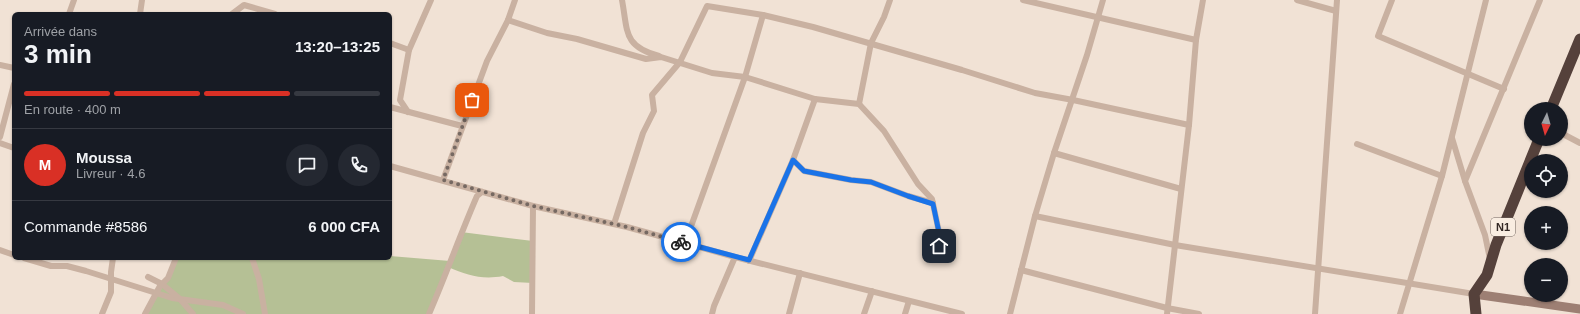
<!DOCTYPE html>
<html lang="fr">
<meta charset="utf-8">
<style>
body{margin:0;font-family:Arial,sans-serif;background:#242831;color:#f1f3f6;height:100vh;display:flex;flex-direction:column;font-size:15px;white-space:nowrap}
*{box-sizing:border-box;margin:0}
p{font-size:13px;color:#9ea1a6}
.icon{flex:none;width:22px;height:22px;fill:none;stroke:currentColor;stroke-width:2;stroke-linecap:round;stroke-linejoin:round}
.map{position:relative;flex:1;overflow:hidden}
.panel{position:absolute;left:12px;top:12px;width:380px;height:248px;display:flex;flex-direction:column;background:#171b24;border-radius:6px;box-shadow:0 1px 3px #0004}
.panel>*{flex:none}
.needle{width:26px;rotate:185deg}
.buttons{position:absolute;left:1524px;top:102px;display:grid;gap:8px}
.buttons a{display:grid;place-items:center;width:44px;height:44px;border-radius:50%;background:#171b24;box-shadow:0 1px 3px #0004;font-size:20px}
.pin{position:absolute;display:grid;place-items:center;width:34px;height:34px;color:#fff;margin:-17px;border-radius:8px;box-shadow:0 2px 6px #0006}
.courier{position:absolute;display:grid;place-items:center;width:40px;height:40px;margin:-20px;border:3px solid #1a73e8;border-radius:50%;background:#fff;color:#222;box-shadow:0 1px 5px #0007}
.summary em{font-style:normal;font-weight:600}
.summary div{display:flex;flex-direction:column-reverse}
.summary{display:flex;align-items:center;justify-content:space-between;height:68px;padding:0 12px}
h1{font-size:26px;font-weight:600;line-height:30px}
.bar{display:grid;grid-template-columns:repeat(4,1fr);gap:6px 4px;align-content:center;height:48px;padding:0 12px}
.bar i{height:5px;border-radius:3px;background:#363941}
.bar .active{background:#d93025}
.bar p{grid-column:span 4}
.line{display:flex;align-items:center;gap:10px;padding:0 12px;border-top:1px solid #363941}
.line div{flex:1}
.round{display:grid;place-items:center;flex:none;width:42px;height:42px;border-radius:21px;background:#242831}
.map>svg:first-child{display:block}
</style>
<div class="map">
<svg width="1580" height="314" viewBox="0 0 1580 314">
<rect width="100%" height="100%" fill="#f1e2d5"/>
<!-- green -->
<path fill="#b5c095" d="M461 232 533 241V283L514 282 503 276C482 280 467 275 448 267L428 314H145L168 278 176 258H390V256L450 261Z"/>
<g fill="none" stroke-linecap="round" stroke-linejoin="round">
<!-- street -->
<g stroke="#c9b1a1" stroke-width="6">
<path d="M622 0C628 32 623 46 659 56"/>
<polyline points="1023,0 1196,40"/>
<polyline points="1297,0 1336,11"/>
<polyline points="1392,0 1378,36 1504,89"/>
<polyline points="69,14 74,0"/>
<polyline points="140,14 142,0"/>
<polyline points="232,14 244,5 275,14"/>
<polyline points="508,20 547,33 577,39 646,59 661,57 712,73 745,77 815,99 859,104 884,131 918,184 932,199 940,237 939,255"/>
<polyline points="390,43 409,50"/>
<polyline points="0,65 14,68"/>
<polyline points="859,104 871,43 884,17 890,0"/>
<polyline points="390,107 462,126"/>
<polyline points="408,112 400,100 409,50 431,0"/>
<polyline points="1189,125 1196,40 1203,0"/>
<polyline points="1561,133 1580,143"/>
<polyline points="0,137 14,84"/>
<polyline points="1452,138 1465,181"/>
<polyline points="0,143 14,148"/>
<polyline points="1357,144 1442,176"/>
<polyline points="1054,153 1181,189"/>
<polyline points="793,160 804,171 851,180 871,182 908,196 933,203"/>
<polyline points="390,166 533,206 627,227 735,257 962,314"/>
<polyline points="443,180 487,61 508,20 515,0"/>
<polyline points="1035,216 1175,245 1474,294"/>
<polyline points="614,224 643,133 654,111 652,95 680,62 707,6 763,15 813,27 962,70 1035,93 1073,100 1189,125 1167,314"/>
<polyline points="685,243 745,77 763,15"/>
<polyline points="0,250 14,255"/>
<polyline points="24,258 51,266 67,266 86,271 172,298 223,305 243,314"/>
<polyline points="252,258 259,279 265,314"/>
<polyline points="1490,259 1485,235 1465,181 1540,0"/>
<polyline points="749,261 793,160 815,99"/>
<polyline points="1021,270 1167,308 1199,314"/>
<polyline points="148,277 162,284 180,299 193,314"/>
<polyline points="102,314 111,292 111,272 113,258"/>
<polyline points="145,314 160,286 168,278 176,258"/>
<path d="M429 314C446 275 460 235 477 196L482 192"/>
<polyline points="532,314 533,206"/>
<polyline points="712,314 714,306 735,257"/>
<polyline points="789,314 800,273"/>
<polyline points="864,314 872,291"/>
<polyline points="905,314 909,301"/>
<polyline points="1010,314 1035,216 1054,153 1087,55 1103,0"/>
<polyline points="1315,314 1337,0"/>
<polyline points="1400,314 1442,176 1486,0"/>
</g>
<!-- secondary -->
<polyline stroke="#9d7f73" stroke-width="9" points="1474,294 1580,309"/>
<!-- highway -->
<g stroke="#55413b" stroke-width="11">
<polyline points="1551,109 1580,39"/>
<polyline points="1476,314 1474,294 1487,275 1496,245 1539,139"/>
</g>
</g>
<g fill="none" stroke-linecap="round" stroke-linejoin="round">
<!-- done -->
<polyline stroke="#766962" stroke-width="4" stroke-dasharray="0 7.2" points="472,100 443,180 533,206 627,227 681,242"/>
<!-- route -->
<polyline stroke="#1a73e8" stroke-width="5" points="681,242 749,260 793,160 804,171 851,180 871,182 908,196 933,204 940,237 939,246"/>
</g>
<g text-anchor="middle" stroke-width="4" stroke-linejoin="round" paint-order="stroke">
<!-- shield labels -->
<rect fill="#f9ede1" stroke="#6e635d" stroke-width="1" x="1491" y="218" width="24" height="18" rx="3"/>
<g font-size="11" font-weight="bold" fill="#332824">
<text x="1503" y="231">N1</text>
</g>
</g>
</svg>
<div class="buttons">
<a><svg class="needle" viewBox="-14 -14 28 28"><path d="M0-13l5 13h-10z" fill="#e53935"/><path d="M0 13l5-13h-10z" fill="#9ea1a6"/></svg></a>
<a><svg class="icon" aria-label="locate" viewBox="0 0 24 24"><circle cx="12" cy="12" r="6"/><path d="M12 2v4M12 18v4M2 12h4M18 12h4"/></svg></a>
<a>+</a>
<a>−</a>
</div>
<div class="pin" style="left:472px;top:100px;background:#ea580c"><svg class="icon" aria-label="bag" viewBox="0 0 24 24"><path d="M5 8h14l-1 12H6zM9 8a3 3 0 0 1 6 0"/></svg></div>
<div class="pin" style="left:939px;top:246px;background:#1f2937"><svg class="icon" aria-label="home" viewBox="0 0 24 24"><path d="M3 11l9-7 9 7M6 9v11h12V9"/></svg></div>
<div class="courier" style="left:681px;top:242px"><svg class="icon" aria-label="bike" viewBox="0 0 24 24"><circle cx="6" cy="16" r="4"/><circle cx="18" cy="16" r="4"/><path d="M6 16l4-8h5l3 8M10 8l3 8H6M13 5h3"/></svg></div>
<section class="panel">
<div class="summary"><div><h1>3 min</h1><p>Arrivée dans</p></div><em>13:20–13:25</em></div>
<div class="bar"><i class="active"></i><i class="active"></i><i class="active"></i><i></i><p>En route · 400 m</p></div>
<div class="line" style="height:72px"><b class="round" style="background:#d93025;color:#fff">M</b><div><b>Moussa</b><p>Livreur · 4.6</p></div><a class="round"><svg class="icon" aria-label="chat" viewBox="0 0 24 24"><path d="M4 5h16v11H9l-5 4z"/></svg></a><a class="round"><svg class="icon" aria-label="phone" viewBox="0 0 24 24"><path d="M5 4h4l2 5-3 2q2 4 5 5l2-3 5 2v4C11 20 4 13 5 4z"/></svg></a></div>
<div class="line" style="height:52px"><div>Commande #8586</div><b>6 000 CFA</b></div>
</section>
</div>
